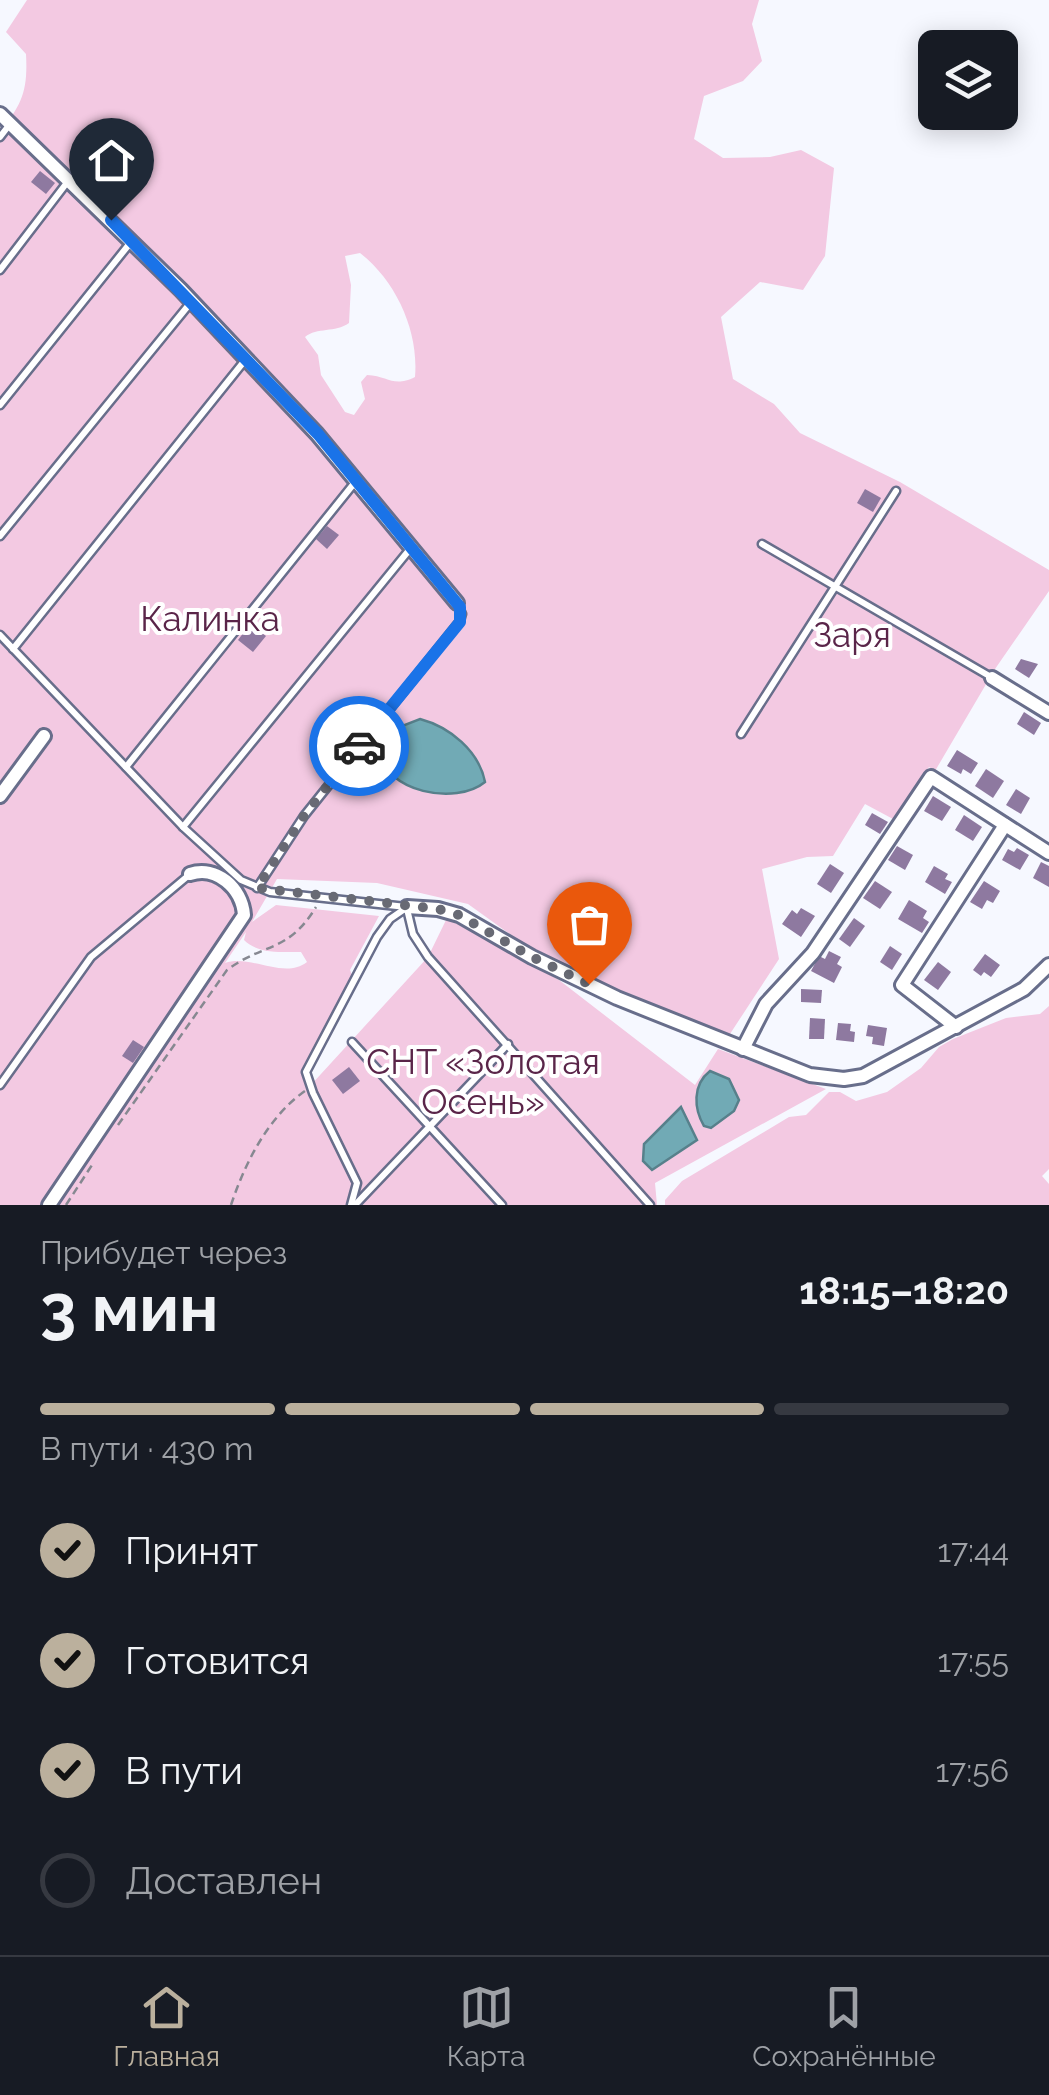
<!DOCTYPE html>
<html lang="ru">
<meta charset="utf-8">
<style>
body{margin:0;font-family:Raleway,sans-serif;background:#20242c;color:#f1f3f6;height:100vh;display:flex;flex-direction:column;font-size:38px;white-space:nowrap}
*{box-sizing:border-box;margin:0}
p{font-size:32px;color:#9ea1a6}
.icon{flex:none;width:55px;height:55px;fill:none;stroke:currentColor;stroke-width:2;stroke-linecap:round;stroke-linejoin:round}
.map{position:relative;height:1205px;overflow:hidden}
.panel{display:flex;flex-direction:column;background:#171b24;flex:1}
.panel>*{flex:none}
.controls{position:absolute;left:918px;top:30px;display:grid;gap:20px}
.controls a{display:grid;place-items:center;width:100px;height:100px;border-radius:15px;background:#171b24;box-shadow:0 5px 25px #0003;font-size:50px}
.pin{position:absolute;display:grid;place-items:center;width:85px;height:85px;color:#fff;margin:-102px -42px;border-radius:50% 50% 50% 0;rotate:-45deg;box-shadow:0 0 10px #0007}
.pin .icon{rotate:45deg}
.courier{position:absolute;display:grid;place-items:center;width:100px;height:100px;margin:-50px;border:8px solid #1a73e8;border-radius:50%;background:#fff;color:#222;box-shadow:0 2px 12px #0007}
.headline em{font-style:normal;font-weight:700}
.headline div{display:flex;flex-direction:column-reverse}
.headline{display:flex;align-items:center;justify-content:space-between;height:170px;padding:0 40px}
h1{font-size:65px;font-weight:700;line-height:75px}
.bar{display:grid;grid-template-columns:repeat(4,1fr);gap:15px 10px;align-content:center;height:120px;padding:0 40px}
.bar i{height:12px;border-radius:8px;background:#363941}
.bar .selected{background:#bbb09d}
.bar p{grid-column:span 4}
ol{padding:0 40px;list-style:none}
li{display:flex;align-items:center;gap:30px;height:110px}
li p{margin-inline-start:auto}
li .icon{padding:10px;border-radius:50%;background:#bbb09d;color:#111;stroke-width:4}
li:last-child{color:#9ea1a6}
li i{width:55px;height:55px;border:5px solid #363941;border-radius:50%}
.menu{display:flex;justify-content:space-around;align-items:center;height:140px;border-top:2px solid #363941;background:#171b24;font-size:28px;color:#9ea1a6}
.menu a{display:grid;justify-items:center;gap:5px}
.menu .selected{color:#bbb09d}
.map>svg:first-child{display:block}
</style>
<div class="map">
<svg width="1049" height="1205" viewBox="0 0 1049 1205">
<rect width="100%" height="100%" fill="#f6f8ff"/>
<!-- green -->
<g fill="#f3c9e2" fill-rule="evenodd">
<path d="M27 0H759L752 24 762 61 743 81 704 96 694 139 723 158 770 157 801 150 834 168 825 256 803 290 760 282 721 317 733 379 774 404 800 433 900 482 1049 570V591L995 669 935 771 929 767 893 819 865 804 833 856 807 857 762 869 779 959 728 1037 654 1007 529 948 468 904 377 883 277 879 252 922 276 905 379 916 350 970 354 980 309 1064 310 1086 428 957 447 918 559 980 695 1085 718 1049 826 1089 655 1183 657 1205H0V132C22 104 28 91 26 54L6 32ZM360 253C396 281 419 331 415 377 393 388 389 376 367 375L361 382 365 399 354 415 345 412 321 375 318 355 305 337C317 327 335 333 349 323L351 285 345 256ZM246 932 244 940C258 954 281 952 301 952L307 962C284 980 251 954 225 963Z"/>
<polygon points="1049,1006 1049,1169 1042,1176 1049,1184 1049,1205 665,1205 665,1200 682,1181 789,1117 806,1115 829,1092 840,1092 856,1101 887,1092 921,1068 939,1047 953,1039 1006,1018 1040,1014"/>
</g>
<!-- water -->
<g fill="#71aab5" stroke="#57808b" stroke-width="2.5">
<path d="M420 719C450 727 479 751 485 782 456 806 384 792 380 751L402 726Z"/>
<path d="M710 1071 729 1079 739 1100 734 1111 711 1128 704 1126C694 1109 692 1085 710 1071Z"/>
<polygon points="681,1107 697,1140 652,1170 643,1161 644,1144"/>
</g>
<!-- building -->
<g fill="#8e79a0">
<polygon points="40,171 55,183 46,194 31,182"/>
<polygon points="865,489 881,498 873,512 857,503"/>
<polygon points="327,526 339,535 327,549 316,539"/>
<polygon points="250,624 266,636 253,652 238,640"/>
<polygon points="1021,659 1038,664 1029,678 1015,669"/>
<polygon points="1024,712 1041,723 1034,735 1017,724"/>
<polygon points="957,750 978,763 971,774 963,769 961,774 947,766"/>
<polygon points="986,769 1004,781 993,798 975,786"/>
<polygon points="1016,789 1030,798 1021,814 1006,805"/>
<polygon points="933,796 951,807 942,821 924,811"/>
<polygon points="872,813 888,822 880,834 865,825"/>
<polygon points="964,815 982,827 973,841 955,830"/>
<polygon points="897,846 913,855 905,870 888,860"/>
<polygon points="1017,848 1029,855 1020,870 1002,860 1008,849 1014,852"/>
<polygon points="1041,862 1049,866 1049,887 1033,878"/>
<polygon points="830,864 844,873 831,893 817,884"/>
<polygon points="934,866 948,874 945,879 952,882 945,894 925,882"/>
<polygon points="875,881 892,892 880,909 863,898"/>
<polygon points="984,881 1000,891 993,903 987,900 982,909 970,902"/>
<polygon points="909,900 927,911 923,918 929,922 922,933 898,919"/>
<polygon points="801,908 815,916 801,937 782,924 792,910 797,914"/>
<polygon points="854,918 865,926 850,947 839,939"/>
<polygon points="890,946 902,954 892,970 880,962"/>
<polygon points="829,951 841,957 837,964 842,967 834,983 811,971 819,956 825,959"/>
<polygon points="985,954 1000,965 991,977 984,972 981,976 973,970"/>
<polygon points="938,962 951,972 938,990 924,980"/>
<polygon points="801,989 822,990 821,1003 801,1002"/>
<polygon points="810,1018 825,1019 824,1039 809,1039"/>
<polygon points="838,1023 851,1024 850,1031 855,1032 854,1042 836,1040"/>
<polygon points="868,1025 887,1028 884,1046 872,1044 873,1037 866,1036"/>
<polygon points="133,1040 144,1047 133,1063 122,1056"/>
<polygon points="349,1067 360,1081 343,1094 332,1080"/>
</g>
<g fill="none" stroke-linecap="round" stroke-linejoin="round">
<defs>
<g id="lane">
<polyline points="0,137 10,124"/>
<polyline points="0,270 69,180"/>
<polyline points="0,405 131,242"/>
<polyline points="0,536 192,301"/>
<polyline points="762,544 991,677"/>
<polyline points="0,635 183,827 241,880 270,892 406,907"/>
<polyline points="13,649 246,359"/>
<polyline points="741,734 896,491"/>
<polyline points="126,767 356,481"/>
<polyline points="183,827 410,549"/>
<polyline points="257,888 304,816 460,621 462,614 458,605"/>
<polyline points="407,909 413,934 428,957 650,1205"/>
<polyline points="352,1042 502,1205"/>
<polyline points="0,1085 91,957 189,875"/>
<polyline points="351,1205 357,1183 313,1093 306,1072 377,937 390,919 406,908"/>
<polyline points="355,1205 508,1044"/>
</g>
<g id="street">
<polyline points="0,114 181,290 317,434 457,603"/>
<polyline points="992,678 1049,713"/>
<polyline points="0,796 44,736"/>
<polyline points="407,907 438,909 459,915 532,957 617,998 810,1075 844,1079 863,1076 1024,989 1049,965"/>
<polyline points="956,1027 902,985 1005,825"/>
<polyline points="743,1049 766,1004 813,953 931,777 1049,853"/>
<path d="M49 1205 244 915C242 888 216 865 190 874"/>
</g>
</defs>
<!-- lane casing -->
<use href="#lane" stroke="#686e8b" stroke-width="11"/>
<!-- street casing -->
<use href="#street" stroke="#686e8b" stroke-width="18"/>
<!-- path -->
<g stroke="#868891" stroke-width="2.5" stroke-dasharray="8 5" stroke-linecap="butt">
<path d="M118 1125 227 970C265 942 288 953 316 907"/>
<polyline points="66,1205 92,1165"/>
<path d="M231 1205C245 1163 268 1117 305 1091"/>
</g>
<!-- lane -->
<use href="#lane" stroke="#fff" stroke-width="6"/>
<!-- street -->
<use href="#street" stroke="#fff" stroke-width="12"/>
</g>
<g fill="none" stroke-linecap="round" stroke-linejoin="round">
<!-- done -->
<polyline stroke="#686a74" stroke-width="10" stroke-dasharray="0 18" points="359,746 304,816 257,888 438,909 459,915 532,957 589,984"/>
<!-- route -->
<polyline stroke="#1a73e8" stroke-width="12" points="111,220 318,434 460,607 460,622 359,746"/>
</g>
<g text-anchor="middle" stroke-width="8" stroke-linejoin="round" paint-order="stroke">
<!-- park labels -->
<g font-size="35" fill="#5a2549" stroke="#fff">
<text x="210" y="631">Калинка</text>
<text x="852" y="647">Заря</text>
<text x="483" y="1074">СНТ «Золотая<tspan x="483" dy="40">Осень»</tspan></text>
</g>
</g>
</svg>
<div class="controls">
<a><svg class="icon" aria-label="layers" viewBox="0 0 24 24"><path d="M12 4l9 5-9 5-9-5zM3 14l9 5 9-5"/></svg></a>
</div>
<div class="pin" style="left:589px;top:984px;background:#ea580c"><svg class="icon" aria-label="bag" viewBox="0 0 24 24"><path d="M5 8h14l-1 12H6zM9 8a3 3 0 0 1 6 0"/></svg></div>
<div class="pin" style="left:111px;top:220px;background:#1f2937"><svg class="icon" aria-label="home" viewBox="0 0 24 24"><path d="M3 11l9-7 9 7M6 9v11h12V9"/></svg></div>
<div class="courier" style="left:359px;top:746px"><svg class="icon" aria-label="car" viewBox="0 0 24 24"><path d="M5 17H2v-5l4-1 3-4h7l3 4 3 1v5h-3M9 17h6M6 11h13"/><circle cx="7" cy="17" r="2"/><circle cx="17" cy="17" r="2"/></svg></div>
</div>
<section class="panel">
<div class="headline"><div><h1>3 мин</h1><p>Прибудет через</p></div><em>18:15–18:20</em></div>
<div class="bar"><i class="selected"></i><i class="selected"></i><i class="selected"></i><i></i><p>В пути · 430 m</p></div>
<ol>
<li><svg class="icon" aria-label="check" viewBox="0 0 24 24"><path d="M5 12l5 5 9-10"/></svg>Принят<p>17:44</p></li>
<li><svg class="icon" aria-label="check" viewBox="0 0 24 24"><path d="M5 12l5 5 9-10"/></svg>Готовится<p>17:55</p></li>
<li><svg class="icon" aria-label="check" viewBox="0 0 24 24"><path d="M5 12l5 5 9-10"/></svg>В пути<p>17:56</p></li>
<li><i></i>Доставлен</li>
</ol>
</section>
<nav class="menu">
<a class="selected"><svg class="icon" aria-label="home" viewBox="0 0 24 24"><path d="M3 11l9-7 9 7M6 9v11h12V9"/></svg>Главная</a>
<a><svg class="icon" aria-label="map" viewBox="0 0 24 24"><path d="M3 6l6-2 6 2 6-2v14l-6 2-6-2-6 2zM9 4v14M15 6v14"/></svg>Карта</a>
<a><svg class="icon" aria-label="saved" viewBox="0 0 24 24"><path d="M7 4h10v16l-5-4-5 4z"/></svg>Сохранённые</a>
</nav>
